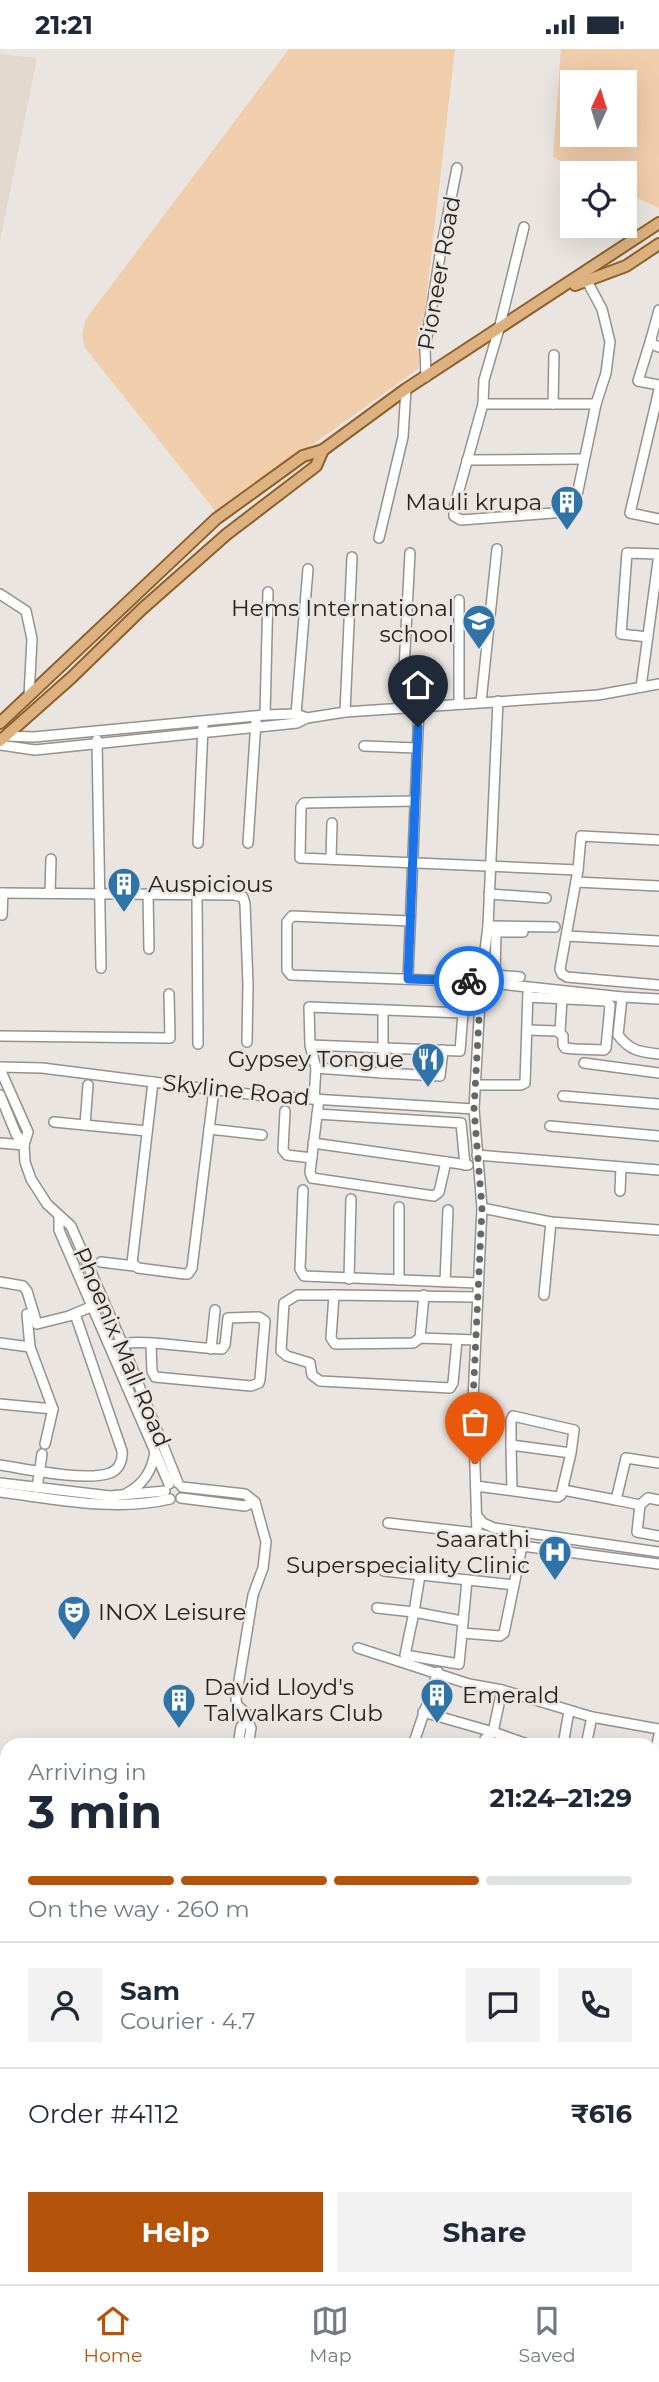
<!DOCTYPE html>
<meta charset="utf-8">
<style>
body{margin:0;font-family:Montserrat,sans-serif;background:#f2f2f3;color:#1f2937;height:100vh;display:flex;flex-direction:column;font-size:26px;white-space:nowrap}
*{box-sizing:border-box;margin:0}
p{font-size:23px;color:#747a83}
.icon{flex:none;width:38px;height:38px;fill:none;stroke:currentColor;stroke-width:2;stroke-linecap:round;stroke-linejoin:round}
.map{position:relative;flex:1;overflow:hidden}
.sheet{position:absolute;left:0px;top:1689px;width:660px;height:548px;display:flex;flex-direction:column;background:#fff;border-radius:21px 21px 0 0;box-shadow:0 7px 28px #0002}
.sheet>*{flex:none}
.needle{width:46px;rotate:4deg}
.buttons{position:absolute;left:560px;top:21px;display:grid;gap:14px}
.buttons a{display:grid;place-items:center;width:77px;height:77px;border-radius:0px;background:#fff;box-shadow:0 7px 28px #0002;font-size:35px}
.pin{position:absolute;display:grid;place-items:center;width:60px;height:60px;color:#fff;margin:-72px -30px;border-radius:50% 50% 50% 0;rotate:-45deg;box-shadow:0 0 7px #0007}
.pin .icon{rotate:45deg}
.courier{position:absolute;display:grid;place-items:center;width:70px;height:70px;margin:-35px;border:5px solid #1a73e8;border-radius:50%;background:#fff;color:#222;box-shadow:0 2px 9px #0007}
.overview em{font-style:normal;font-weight:700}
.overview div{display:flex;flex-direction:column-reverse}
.overview{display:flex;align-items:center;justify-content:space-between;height:119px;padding:0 28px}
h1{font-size:46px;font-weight:700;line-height:52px}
.bar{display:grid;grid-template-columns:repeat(4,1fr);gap:10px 7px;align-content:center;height:84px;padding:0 28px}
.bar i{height:9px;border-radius:5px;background:#e0e1e3}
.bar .on{background:#b45309}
.bar p{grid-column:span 4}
.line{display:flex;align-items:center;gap:18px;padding:0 28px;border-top:2px solid #e0e1e3}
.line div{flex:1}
.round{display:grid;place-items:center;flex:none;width:74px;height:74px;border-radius:0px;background:#f2f2f3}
.action{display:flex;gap:14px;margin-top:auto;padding:14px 28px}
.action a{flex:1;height:80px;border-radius:0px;background:#b45309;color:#fff;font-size:28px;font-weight:700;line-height:80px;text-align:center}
.action a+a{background:#f2f2f3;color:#1f2937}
.status{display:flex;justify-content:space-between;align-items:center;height:49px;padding:0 35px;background:#fff;direction:ltr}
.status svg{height:19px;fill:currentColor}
.dock{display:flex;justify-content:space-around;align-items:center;height:98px;border-top:2px solid #e0e1e3;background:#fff;font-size:19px;color:#747a83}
.dock a{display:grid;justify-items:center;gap:4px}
.dock .on{color:#b45309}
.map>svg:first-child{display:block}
</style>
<div class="status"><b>21:21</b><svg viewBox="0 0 49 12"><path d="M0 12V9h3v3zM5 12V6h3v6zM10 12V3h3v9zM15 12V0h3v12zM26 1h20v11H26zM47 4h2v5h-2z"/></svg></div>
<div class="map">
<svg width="659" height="2235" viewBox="0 0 659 2235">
<rect width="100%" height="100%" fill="#eae5e1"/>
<!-- built -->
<polygon fill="#e2d8ce" points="0,5 37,9 0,192"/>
<!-- green -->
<g fill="#f0cdab" fill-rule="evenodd">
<polygon points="289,0 455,0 418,320 217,464 85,299 82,285 86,270"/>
<path d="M561 0H659V159L625 143V124H586L553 108ZM572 33H625V86H572Z"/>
</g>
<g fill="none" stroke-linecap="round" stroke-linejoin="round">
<!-- stream -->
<polyline stroke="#bc9671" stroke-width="2.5" points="228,2235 228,2230"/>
<defs>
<g id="minor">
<polyline points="524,178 499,280 484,331 483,355 454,459 454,467 461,471 566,463 576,451 596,355 606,324 610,293 602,260 587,232"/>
<polyline points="659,261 651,290 652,295 659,298"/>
<polyline points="651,290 638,332 659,336"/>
<polyline points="426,328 425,300 441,200 457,119"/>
<polyline points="659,341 630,464 659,470"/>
<polyline points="483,355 596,355"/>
<polyline points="553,355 554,306"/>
<polyline points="467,411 583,410"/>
<polyline points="379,489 403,388 406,340"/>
<polyline points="0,545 26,562 32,590 29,647"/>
<polyline points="641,638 659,505 627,504 621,585 648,588"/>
<polyline points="498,652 488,877 481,933 474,1060 482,1159 473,1351 477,1484 522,1497 659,1515"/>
<polyline points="481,653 497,500"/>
<polyline points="459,654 459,551"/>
<polyline points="402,659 410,504"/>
<polyline points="345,663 352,508"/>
<polyline points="296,665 308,520"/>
<polyline points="265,666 268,543"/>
<polyline points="7,687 34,688 265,666 296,665 307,669"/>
<polyline points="97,691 101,919"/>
<polyline points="0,696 35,701 297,674 307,669 345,663 598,646 659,635"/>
<polyline points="364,697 417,699"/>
<polyline points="415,752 304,754 301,758 300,809 578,821"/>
<polyline points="659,791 581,787 578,821 560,920 562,925 567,928 659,936"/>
<polyline points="198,794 203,677"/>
<polyline points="248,794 256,672"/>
<polyline points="331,810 332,774"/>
<polyline points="576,833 659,837"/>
<polyline points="0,844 234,846 243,848 245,855 248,936 247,993"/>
<polyline points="50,844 51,810"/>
<polyline points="148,845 149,900"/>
<polyline points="197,845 198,995"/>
<polyline points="489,845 546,849"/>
<polyline points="2,866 3,844"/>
<polyline points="410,872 292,867 287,873 287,921 291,926 481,933 622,948 659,950"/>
<polyline points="488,877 555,878"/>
<polyline points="492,883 523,883"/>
<polyline points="496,883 495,926 520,928"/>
<polyline points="567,887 659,892"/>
<polyline points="408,930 419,657"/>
<polyline points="528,948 606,952 610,956 606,999 604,1001 575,1000 565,999 563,996 563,987 557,982 528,981"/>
<path d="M622 948 618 986C630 1002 640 1003 659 1005"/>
<polyline points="383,961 383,1024 440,1027 443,1001"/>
<polyline points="560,983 562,950"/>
<polyline points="0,987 170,989 169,945"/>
<polyline points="310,996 460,1002 463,964 309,958 310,996 316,1019 314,1050"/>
<polyline points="584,1014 659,1024"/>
<polyline points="0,1018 42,1019 264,1047 474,1060"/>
<polyline points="316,1019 383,1024"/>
<polyline points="0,1020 28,1083 24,1096"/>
<polyline points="153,1033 132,1214 138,1219 184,1225 188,1225 192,1219 214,1040"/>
<polyline points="475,1036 521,1036 525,1034 528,943"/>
<polyline points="0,1046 16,1085 24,1096 25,1113 31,1130 47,1155 71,1177 122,1294 178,1434"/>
<polyline points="563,1047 659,1055"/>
<polyline points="319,1050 310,1123 312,1129 434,1147 439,1143 446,1113"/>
<polyline points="285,1062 283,1101 287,1106 312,1109"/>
<polyline points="317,1065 461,1074 465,1116"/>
<polyline points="54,1073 147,1082"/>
<polyline points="85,1076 88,1036"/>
<polyline points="550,1077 659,1087"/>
<polyline points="209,1080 262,1086"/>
<polyline points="0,1094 24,1096"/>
<polyline points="313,1094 468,1116"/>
<polyline points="477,1106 659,1121"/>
<polyline points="303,1141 300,1220 304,1227 477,1234"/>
<polyline points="620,1142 621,1118"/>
<polyline points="482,1159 551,1173 659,1181"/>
<polyline points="59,1168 59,1181 169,1435"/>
<polyline points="101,1213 134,1217"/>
<polyline points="349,1230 351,1150"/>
<polyline points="399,1231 399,1158"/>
<polyline points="0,1233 23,1237 27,1242 37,1275 69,1267 93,1257"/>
<polyline points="445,1233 448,1161"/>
<polyline points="334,1246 297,1246 284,1254 281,1302 287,1307 310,1314 312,1326 320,1332 450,1339 453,1334 457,1291"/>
<polyline points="544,1246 551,1173"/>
<polyline points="27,1265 30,1298 53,1360 45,1395"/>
<polyline points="420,1289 424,1246"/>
<polyline points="475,1291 420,1289 413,1294 335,1295 331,1289 334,1246 476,1248"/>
<polyline points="0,1294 30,1298"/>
<path d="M111 1296C146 1289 186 1299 222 1300L225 1296 228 1269 259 1268 265 1272 260 1330 259 1334 251 1337 155 1328 152 1322 151 1295"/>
<polyline points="211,1300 215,1261"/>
<polyline points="0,1355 53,1360"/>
<polyline points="511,1396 512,1441"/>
<path d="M0 1416C26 1420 87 1433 110 1424 119 1421 123 1411 122 1402L75 1265"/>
<polyline points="0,1434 110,1447 165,1442"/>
<polyline points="476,1437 558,1448 561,1446 571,1404 511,1396 511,1371 513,1367 574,1381 571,1404"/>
<polyline points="37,1439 42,1405"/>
<polyline points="563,1441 616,1451 626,1409 659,1414"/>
<path d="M0 1443C56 1450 114 1463 170 1450"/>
<path d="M127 1444C144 1435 152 1422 155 1403"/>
<polyline points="181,1449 245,1457 255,1453 245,1445 182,1438"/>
<polyline points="616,1451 640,1456 648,1449 659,1451"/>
<polyline points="640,1456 637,1483 659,1487"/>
<polyline points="476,1466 483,1474 494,1479 659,1503"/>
<polyline points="388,1474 477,1484"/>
<polyline points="384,1522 514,1536 522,1497"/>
<polyline points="467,1531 462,1584 500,1587 504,1584 514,1536"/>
<polyline points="377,1559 414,1563 420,1526"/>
<polyline points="462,1572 414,1563 405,1606 459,1615 462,1584"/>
<polyline points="358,1599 469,1635 502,1641 592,1668 659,1680"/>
<polyline points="423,1663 493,1683 502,1641"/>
<polyline points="247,1671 247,1665 237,1656 236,1650 253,1546 263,1519 266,1493 255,1453"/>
<polyline points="238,1696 241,1678 247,1671 251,1679 248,1696"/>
<polyline points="413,1696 438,1623"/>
<polyline points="484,1696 485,1690 493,1683 530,1696"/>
<polyline points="563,1696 569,1662"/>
<polyline points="586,1696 592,1668"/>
<polyline points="653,1713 659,1686"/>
<polyline points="0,1822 7,1823"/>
<polyline points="0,1956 7,1956"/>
<polyline points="653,1960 659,1960"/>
<polyline points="0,1991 7,1991"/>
<polyline points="653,2089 659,2089"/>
<polyline points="653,2108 659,2108"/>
<polyline points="653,2187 659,2187"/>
<polyline points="299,2230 300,2235"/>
<polyline points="312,2230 313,2235"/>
<polyline points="562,2230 562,2235"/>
</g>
<g id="major">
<polyline points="575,236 626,217 659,195"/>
<polyline points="0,674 216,470 303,407 323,401 406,340 659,174"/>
<polyline points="0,692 71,629 142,560 227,485 316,417 323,401"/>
</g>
</defs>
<!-- minor casing -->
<use href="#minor" stroke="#95918d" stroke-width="12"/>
<!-- major casing -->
<use href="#major" stroke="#8e5f28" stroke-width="14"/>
<!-- minor -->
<use href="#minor" stroke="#fff" stroke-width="9"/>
<!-- major -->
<use href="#major" stroke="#ddb280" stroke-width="10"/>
</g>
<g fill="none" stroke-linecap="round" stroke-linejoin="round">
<!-- done -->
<polyline stroke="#696764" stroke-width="7" stroke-dasharray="0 12.6" points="469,932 481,933 474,1060 482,1159 473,1351 475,1415"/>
<!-- route -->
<polyline stroke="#1a73e8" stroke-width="9" points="418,678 408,930 469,932"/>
</g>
<!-- icons -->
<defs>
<symbol id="building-pin" viewBox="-11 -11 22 30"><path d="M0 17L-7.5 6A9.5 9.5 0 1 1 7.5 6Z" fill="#2f74a9" stroke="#eae5e1"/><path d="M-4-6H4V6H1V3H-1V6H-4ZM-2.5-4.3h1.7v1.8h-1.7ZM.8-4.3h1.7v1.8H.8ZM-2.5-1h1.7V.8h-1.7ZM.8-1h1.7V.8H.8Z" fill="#fff"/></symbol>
<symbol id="school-pin" viewBox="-11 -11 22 30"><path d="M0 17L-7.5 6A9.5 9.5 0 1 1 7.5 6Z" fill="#2f74a9" stroke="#eae5e1"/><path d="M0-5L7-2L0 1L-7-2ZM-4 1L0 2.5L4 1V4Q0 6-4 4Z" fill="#fff"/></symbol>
<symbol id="restaurant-pin" viewBox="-11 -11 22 30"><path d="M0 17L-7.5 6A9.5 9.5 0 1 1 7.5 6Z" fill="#2f74a9" stroke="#eae5e1"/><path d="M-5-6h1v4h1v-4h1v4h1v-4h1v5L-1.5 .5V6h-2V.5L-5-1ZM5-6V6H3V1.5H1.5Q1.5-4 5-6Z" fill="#fff"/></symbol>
<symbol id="hospital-pin" viewBox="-11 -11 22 30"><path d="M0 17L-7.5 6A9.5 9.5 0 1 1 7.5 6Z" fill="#2f74a9" stroke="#eae5e1"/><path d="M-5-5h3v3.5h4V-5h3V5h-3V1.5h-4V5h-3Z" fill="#fff"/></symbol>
<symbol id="theatre-pin" viewBox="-11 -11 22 30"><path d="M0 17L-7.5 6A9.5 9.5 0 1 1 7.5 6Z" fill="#2f74a9" stroke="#eae5e1"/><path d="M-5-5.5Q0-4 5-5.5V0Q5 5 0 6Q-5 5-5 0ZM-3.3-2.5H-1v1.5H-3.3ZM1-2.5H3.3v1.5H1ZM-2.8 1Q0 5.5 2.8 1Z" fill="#fff"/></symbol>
</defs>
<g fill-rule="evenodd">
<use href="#building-pin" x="548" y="434" width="38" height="52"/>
<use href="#school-pin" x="460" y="553" width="38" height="52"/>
<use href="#building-pin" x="105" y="816" width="38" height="52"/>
<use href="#restaurant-pin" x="409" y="991" width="38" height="52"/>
<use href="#hospital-pin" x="536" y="1484" width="38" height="52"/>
<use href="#theatre-pin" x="55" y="1544" width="38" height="52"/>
<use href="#building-pin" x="418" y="1627" width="38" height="52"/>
<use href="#building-pin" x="160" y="1632" width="38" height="52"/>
</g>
<g text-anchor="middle" stroke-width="5" stroke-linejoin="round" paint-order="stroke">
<!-- street labels -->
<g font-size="23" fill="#242321" stroke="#eae5e1">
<text transform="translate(439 224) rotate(-80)" y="8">Pioneer Road</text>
<text transform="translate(236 1041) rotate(6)" y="8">Skyline Road</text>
<text transform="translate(122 1298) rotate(67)" y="8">Phoenix Mall Road</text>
</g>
<!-- poi labels -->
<g font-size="23" fill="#242321" stroke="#eae5e1" text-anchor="end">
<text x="542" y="461">Mauli krupa</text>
<text x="454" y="567">Hems International<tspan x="454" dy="26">school</tspan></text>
<text x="148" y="843" text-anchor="start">Auspicious</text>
<text x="404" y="1018">Gypsey Tongue</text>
<text x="530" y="1498">Saarathi<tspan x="530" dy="26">Superspeciality Clinic</tspan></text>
<text x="98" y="1571" text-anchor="start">INOX Leisure</text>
<text x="204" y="1646" text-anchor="start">David Lloyd's<tspan x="204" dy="26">Talwalkars Club</tspan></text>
<text x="462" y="1654" text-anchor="start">Emerald</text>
</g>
</g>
</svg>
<div class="buttons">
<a><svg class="needle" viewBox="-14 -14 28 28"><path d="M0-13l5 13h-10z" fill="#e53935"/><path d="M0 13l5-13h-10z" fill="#747a83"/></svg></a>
<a><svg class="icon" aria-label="locate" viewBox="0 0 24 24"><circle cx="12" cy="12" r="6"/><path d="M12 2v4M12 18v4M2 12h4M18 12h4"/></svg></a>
</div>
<div class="pin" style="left:475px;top:1415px;background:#ea580c"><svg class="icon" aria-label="bag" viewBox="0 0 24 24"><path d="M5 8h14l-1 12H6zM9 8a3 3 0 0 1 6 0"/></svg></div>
<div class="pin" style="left:418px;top:678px;background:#1f2937"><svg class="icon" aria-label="home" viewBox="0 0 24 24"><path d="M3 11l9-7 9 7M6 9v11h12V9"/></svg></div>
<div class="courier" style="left:469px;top:932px"><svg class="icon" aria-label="bike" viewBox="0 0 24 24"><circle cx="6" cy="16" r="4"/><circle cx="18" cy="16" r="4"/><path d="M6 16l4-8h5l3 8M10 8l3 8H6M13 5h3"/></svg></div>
<section class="sheet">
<div class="overview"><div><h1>3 min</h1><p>Arriving in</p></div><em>21:24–21:29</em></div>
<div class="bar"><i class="on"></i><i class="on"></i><i class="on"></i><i></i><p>On the way · 260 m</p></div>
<div class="line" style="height:126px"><a class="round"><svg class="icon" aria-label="person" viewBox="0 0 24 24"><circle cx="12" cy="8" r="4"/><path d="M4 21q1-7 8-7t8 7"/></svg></a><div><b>Sam</b><p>Courier · 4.7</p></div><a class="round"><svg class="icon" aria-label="chat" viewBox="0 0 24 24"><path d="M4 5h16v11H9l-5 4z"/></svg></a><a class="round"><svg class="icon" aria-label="phone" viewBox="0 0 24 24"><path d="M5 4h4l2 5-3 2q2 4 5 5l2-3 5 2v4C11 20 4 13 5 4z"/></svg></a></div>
<div class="line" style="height:91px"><div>Order #4112</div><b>₹616</b></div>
<div class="action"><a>Help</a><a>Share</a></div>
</section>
</div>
<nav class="dock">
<a class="on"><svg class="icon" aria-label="home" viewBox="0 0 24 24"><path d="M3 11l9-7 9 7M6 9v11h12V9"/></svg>Home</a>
<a><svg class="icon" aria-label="map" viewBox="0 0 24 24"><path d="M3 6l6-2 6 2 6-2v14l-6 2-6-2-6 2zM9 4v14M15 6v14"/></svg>Map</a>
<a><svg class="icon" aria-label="saved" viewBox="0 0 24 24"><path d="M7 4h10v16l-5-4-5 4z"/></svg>Saved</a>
</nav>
